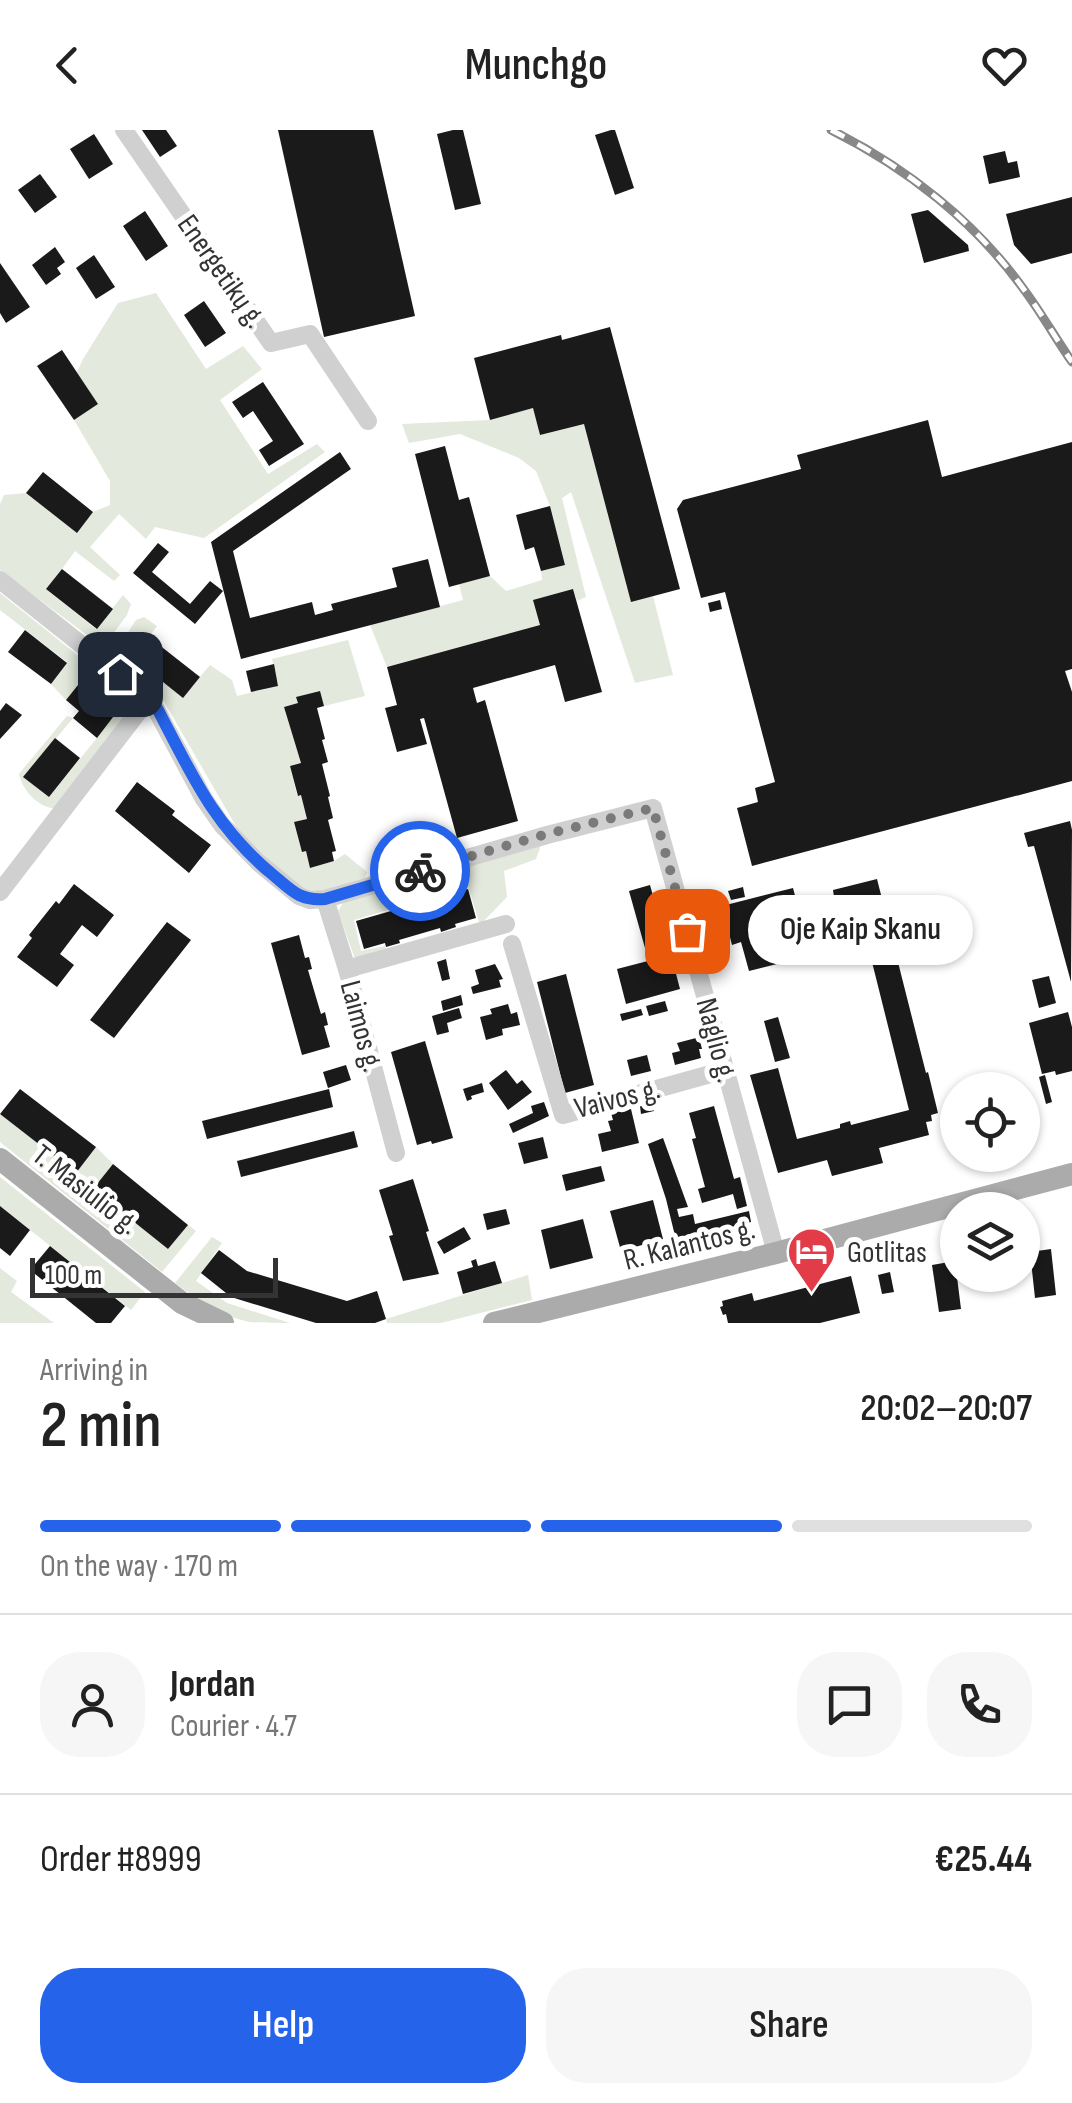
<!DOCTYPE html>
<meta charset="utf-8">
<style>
body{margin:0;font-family:"Sofia Sans Condensed",sans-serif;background:#f6f6f6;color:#222;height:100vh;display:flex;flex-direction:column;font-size:38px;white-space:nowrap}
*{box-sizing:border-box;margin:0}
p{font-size:32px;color:#767676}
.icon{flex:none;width:55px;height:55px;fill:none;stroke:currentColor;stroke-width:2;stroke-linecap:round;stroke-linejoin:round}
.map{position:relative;height:1193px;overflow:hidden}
.drawer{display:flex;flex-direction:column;background:#fff;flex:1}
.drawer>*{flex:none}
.buttons{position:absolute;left:940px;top:942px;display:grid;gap:20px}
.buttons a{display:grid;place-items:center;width:100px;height:100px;border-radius:50%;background:#fff;box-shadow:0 2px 8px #0004;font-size:50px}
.scale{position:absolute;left:30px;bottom:25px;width:248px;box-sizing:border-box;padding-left:10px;border:5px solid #333;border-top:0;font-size:28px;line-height:35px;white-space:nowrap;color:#333;-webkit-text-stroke:8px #fff;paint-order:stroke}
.pin{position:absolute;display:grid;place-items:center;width:85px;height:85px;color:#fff;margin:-42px;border-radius:20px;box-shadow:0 5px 15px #0006}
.courier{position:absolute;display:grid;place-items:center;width:100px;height:100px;margin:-50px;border:8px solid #2563eb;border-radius:50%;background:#fff;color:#222;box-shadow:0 2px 12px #0007}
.bubble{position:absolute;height:70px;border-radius:35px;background:#fff;box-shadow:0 2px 8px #0004;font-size:32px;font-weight:600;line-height:70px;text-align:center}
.summary em{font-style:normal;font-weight:600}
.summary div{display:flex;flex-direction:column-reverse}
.summary{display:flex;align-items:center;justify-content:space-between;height:170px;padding:0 40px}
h1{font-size:65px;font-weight:600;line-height:75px}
.bar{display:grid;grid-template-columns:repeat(4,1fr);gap:15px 10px;align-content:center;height:120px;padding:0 40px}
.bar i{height:12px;border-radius:8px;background:#e0e0e0}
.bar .active{background:#2563eb}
.bar p{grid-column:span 4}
.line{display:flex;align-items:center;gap:25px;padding:0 40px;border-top:2px solid #e0e0e0}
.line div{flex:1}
.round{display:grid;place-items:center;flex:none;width:105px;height:105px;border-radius:40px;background:#f6f6f6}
.primary-button{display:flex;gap:20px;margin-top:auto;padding:20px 40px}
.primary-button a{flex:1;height:115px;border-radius:40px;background:#2563eb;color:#fff;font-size:40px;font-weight:600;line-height:115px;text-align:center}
.primary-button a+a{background:#f6f6f6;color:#222}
header{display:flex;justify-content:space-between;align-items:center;height:130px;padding:0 40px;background:#fff;font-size:45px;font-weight:600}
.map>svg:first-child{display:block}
</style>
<header><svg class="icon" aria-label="back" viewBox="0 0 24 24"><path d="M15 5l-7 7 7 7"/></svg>Munchgo<svg class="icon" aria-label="heart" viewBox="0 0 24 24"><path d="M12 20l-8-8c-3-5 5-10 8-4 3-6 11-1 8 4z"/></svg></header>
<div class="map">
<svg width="1072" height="1193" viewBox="0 0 1072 1193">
<rect width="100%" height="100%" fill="#fff"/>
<!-- green -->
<g fill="#e3e9dc">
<polygon points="156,163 206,239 243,216 262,239 220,270 268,344 317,314 325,322 204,408 155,397 146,409 119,384 90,417 120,445 114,451 75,421 47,460 96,499 123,465 131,474 127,485 103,517 0,440 0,374 4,365 26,363 77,402 93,382 110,375 110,351 74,290 98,274 77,242 83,229 118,173"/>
<polygon points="533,278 540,305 584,294 631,471 653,466 673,545 635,553 571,362 562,368 586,467 577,471 573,459 540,495 387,537 370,495 463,470 459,454 490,446 506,461 542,450 541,441 565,435 550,376 536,341 519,328 460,304 409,313 402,294 490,290"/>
<path d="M0 463 137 573 57 678C40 680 22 660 19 644L67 586 73 588 24 647 49 667 97 608 86 545 66 570 51 554 67 532 0 480Z"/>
<polygon points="144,487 157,496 133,528 183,567 210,535 232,550 237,566 278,556 272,529 348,510 365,566 324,576 319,561 297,567 298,573 284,577 301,633 290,636 297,665 301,665 307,689 294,693 302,721 306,721 311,738 334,731 345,724 367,742 365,748 321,762 308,761 290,751 237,698 159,563 116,529 115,523 136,490"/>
<polygon points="541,715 536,729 504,741 507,767 480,795 468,756 354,790 361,821 385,816 387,822 355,829 338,781 343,773"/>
<polygon points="0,984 76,1042 96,1017 113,1034 94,1059 168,1119 188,1095 196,1101 162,1142 0,1012"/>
<polygon points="0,1047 145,1162 131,1180 0,1076"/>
<path d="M212 1107 222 1113 196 1151 227 1173 290 1193C277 1193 261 1193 249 1192 221 1186 197 1170 175 1153Z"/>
<polygon points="0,1138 17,1151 11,1162 54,1193 0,1193"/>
<polygon points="528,1145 532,1170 441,1193 387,1193 386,1189"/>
</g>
<!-- building -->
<g fill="#1a1a1a">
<polygon points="142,0 166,0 177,16 160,27"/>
<polygon points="278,0 373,0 415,186 324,207"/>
<polygon points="453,0 463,0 481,74 455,80 437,4"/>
<polygon points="611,0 615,0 634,58 615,65 595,5"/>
<polygon points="94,4 113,34 89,49 70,19"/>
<polygon points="1005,21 1008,33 1017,31 1020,47 989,54 983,26"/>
<polygon points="40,44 57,67 35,83 18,60"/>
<polygon points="1072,67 1072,123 1031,134 1014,115 1006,84"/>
<polygon points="928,80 968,115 969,121 924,133 911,84"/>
<polygon points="145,81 168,116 146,131 123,96"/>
<polygon points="55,117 65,132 57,138 61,144 46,155 32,135"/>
<polygon points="94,125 115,157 96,169 76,138"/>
<polygon points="0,133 30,177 6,193 0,183"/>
<polygon points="204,171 226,203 205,217 184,185"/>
<polygon points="610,197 680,459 631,472 584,294 540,305 533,278 490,290 474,228 561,205 562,210"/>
<polygon points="62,220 98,274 74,290 37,236"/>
<polygon points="263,252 304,314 269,336 259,320 273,311 253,281 243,288 232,272"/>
<polygon points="928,290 942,347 1072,312 1072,539 1065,541 1072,562 1072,651 752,736 737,678 758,672 755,658 775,652 725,462 701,468 677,379 683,370 801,339 797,325"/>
<polygon points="445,316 459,370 469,367 490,446 449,457 415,324"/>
<polygon points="340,322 351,339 233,421 250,488 312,472 315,485 333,480 331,474 397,457 392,438 428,429 440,477 241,529 211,412"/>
<polygon points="43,342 93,382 77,403 26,363"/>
<polygon points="550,376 565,435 541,441 534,417 525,420 516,385"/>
<polygon points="158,413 169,422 152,442 190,474 210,451 223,461 195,494 133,443"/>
<polygon points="62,439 113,479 97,499 46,459"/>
<polygon points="573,459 602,562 565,572 555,535 473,558 477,573 485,570 518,691 457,708 424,588 420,589 427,614 397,622 385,578 397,575 387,537 540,495 533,470"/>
<polygon points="720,470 722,479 710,482 708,473"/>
<polygon points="25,500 67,533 51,554 8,522"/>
<polygon points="149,507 200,547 183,568 133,528"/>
<polygon points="274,534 278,556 251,562 246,541"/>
<polygon points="86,545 123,574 97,608 73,588 79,581 66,570"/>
<polygon points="320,561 324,576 317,578 325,609 322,610 328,632 322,634 330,666 328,667 333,688 328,690 336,721 332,722 334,731 310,738 306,721 302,722 294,692 307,689 301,665 298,666 290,636 301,633 284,577 298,573 296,567"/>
<polygon points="6,573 22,585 0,609 0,581"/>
<polygon points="55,608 80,628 49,667 23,647"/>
<polygon points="137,652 175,681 172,685 211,715 189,743 115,681"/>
<polygon points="1070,691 1072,700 1071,852 1034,716 1028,717 1024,703"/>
<polygon points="877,749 926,943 928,942 938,983 931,985 932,991 926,992 929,1005 879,1018 883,1033 832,1046 827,1030 778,1043 750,945 778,938 797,1009 840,998 840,994 850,991 851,995 909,980 859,780 840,785 846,810 839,812 841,818 749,841 741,812 732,815 722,776 793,758 797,773 826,765 827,769 834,767 833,760"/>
<polygon points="74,754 114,785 97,807 82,795 60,824 74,835 57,857 17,827 32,808 29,805 56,771 59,774"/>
<polygon points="650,755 666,812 645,818 629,761"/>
<polygon points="743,757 745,767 731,770 728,761"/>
<polygon points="468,759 476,788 455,794 456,797 441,802 440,798 399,810 400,813 386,817 385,813 364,819 356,791"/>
<polygon points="167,792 191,810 114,908 90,890"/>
<polygon points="299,805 305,828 309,827 312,839 308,840 321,884 325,882 328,895 324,896 330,917 302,925 271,813"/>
<polygon points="671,825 680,859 626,874 617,839"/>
<polygon points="446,829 450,849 442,851 437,832"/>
<polygon points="495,834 503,849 499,850 501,857 473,864 471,857 479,854 475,840"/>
<polygon points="566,844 594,955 565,963 537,852"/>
<polygon points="1049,846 1056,873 1039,878 1032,850"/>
<polygon points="461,865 463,875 443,881 441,871"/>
<polygon points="665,871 668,881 649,886 646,876"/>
<polygon points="508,874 511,884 517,882 520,895 502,899 503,905 486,910 480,887 492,884 490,879"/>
<polygon points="459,878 462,888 447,893 449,902 437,905 432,886"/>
<polygon points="641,879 643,885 622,891 620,884"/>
<polygon points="1068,882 1072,897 1072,941 1056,945 1055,941 1042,944 1029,893"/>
<polygon points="778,887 790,928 775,932 764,891"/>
<polygon points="696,908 697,912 700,911 702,919 699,919 701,928 675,935 672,923 680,921 677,913"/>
<polygon points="425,911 453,1008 432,1014 431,1011 417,1015 391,922"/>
<polygon points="647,925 651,941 631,946 627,930"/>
<polygon points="346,935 351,950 328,958 323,942"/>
<polygon points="506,940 517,954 522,950 532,962 508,980 489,953"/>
<polygon points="1045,945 1052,972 1046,974 1039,947"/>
<polygon points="482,953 484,962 471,966 472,969 467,971 463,959"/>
<polygon points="20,959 96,1017 76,1043 0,984"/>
<polygon points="329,959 333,977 207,1009 202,991"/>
<polygon points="544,972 549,986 513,1003 509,994 533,983 531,976"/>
<polygon points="652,973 654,981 641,984 640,976"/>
<polygon points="714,976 734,1049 740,1047 747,1076 737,1079 733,1064 702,1073 698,1059 705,1057 692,1009 696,1008 689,983"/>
<polygon points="631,979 639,1013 602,1022 598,1004 611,1001 608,991 613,990 611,983"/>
<polygon points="354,1001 358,1017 241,1047 237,1031"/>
<polygon points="543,1007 548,1028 524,1034 518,1013"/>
<polygon points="663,1008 688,1077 677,1079 679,1087 693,1084 695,1094 749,1081 751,1092 695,1106 696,1110 677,1114 666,1069 648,1014"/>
<polygon points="113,1034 188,1095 168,1119 93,1059"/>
<polygon points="601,1036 605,1051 566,1061 562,1045"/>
<polygon points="413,1049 429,1101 426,1102 439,1144 403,1151 389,1106 393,1105 379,1060"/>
<polygon points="653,1070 663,1109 621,1121 610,1081"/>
<polygon points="0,1076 30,1100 10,1126 0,1118"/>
<polygon points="506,1079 510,1094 487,1100 483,1084"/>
<polygon points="583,1089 593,1128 550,1139 541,1100"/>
<polygon points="464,1097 471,1109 444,1124 437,1112"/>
<polygon points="50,1116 125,1176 111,1193 96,1193 30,1140"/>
<polygon points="1051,1119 1056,1165 1035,1168 1030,1122"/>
<polygon points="219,1120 247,1141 347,1171 377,1161 386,1189 375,1193 316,1193 231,1167 201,1143"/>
<polygon points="476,1129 478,1136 495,1131 502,1153 463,1164 457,1142 473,1137 471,1131"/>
<polygon points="955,1131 961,1179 939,1182 932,1135"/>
<polygon points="890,1142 894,1162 882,1164 878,1145"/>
<polygon points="851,1146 860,1183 820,1193 728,1193 726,1184 723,1185 720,1177 723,1176 722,1171 752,1163 754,1171"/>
</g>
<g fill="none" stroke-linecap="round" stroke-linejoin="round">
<!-- minor -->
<g stroke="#d0d0d0" stroke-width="18">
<polyline points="124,0 271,213 310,204 368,291"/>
<polyline points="0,450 151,570 204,669 222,695 259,733 299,766 310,770 325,769 547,705 653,678 776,1123"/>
<polyline points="0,762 139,581 151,570"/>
<polyline points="325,769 347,839 396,1023"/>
<polyline points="512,814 563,985 725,940"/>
<polyline points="347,839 506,794"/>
</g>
<!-- major -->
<g stroke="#ababab" stroke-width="22">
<polyline points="0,1029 182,1173 223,1193"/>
<polyline points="494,1193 776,1123 1072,1044"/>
</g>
<defs>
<path id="rail" d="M831 0C907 38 976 92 1025 161 1042 184 1056 209 1072 232"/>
</defs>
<!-- rail casing -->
<use href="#rail" stroke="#888" stroke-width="9"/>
<!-- rail -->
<use href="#rail" stroke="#fff" stroke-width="5" stroke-dasharray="15" stroke-linecap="butt"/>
</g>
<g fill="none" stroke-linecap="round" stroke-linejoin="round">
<!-- done -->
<polyline stroke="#7a7a7a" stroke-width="10" stroke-dasharray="0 18" points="420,741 547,704 653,678 687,801"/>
<!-- route -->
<path stroke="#2563eb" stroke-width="12" d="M120 544 151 570 158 580C192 645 214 696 272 744 291 760 299 771 325 769L420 741"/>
</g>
<!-- icons -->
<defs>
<symbol id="hotel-pin" viewBox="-11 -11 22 30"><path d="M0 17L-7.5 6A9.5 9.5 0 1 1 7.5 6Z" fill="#e23c49" stroke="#fff"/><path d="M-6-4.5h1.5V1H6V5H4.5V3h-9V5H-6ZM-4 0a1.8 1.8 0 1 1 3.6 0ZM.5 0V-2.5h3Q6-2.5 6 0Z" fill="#fff"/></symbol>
</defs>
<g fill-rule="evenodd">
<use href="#hotel-pin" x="784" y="1094" width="55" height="75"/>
</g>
<g text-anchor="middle" stroke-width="10" stroke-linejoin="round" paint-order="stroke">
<!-- street labels -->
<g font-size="30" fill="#333" stroke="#fff">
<text transform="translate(222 141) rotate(55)" y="10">Energetikų g.</text>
<text transform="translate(362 896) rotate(75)" y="10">Laimos g.</text>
<text transform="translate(717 910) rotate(75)" y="10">Naglio g.</text>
<text transform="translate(617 968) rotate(-14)" y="10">Vaivos g.</text>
<text transform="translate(86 1059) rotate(38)" y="10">T. Masiulio g.</text>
<text transform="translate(689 1114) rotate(-14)" y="10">R. Kalantos g.</text>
</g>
<!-- poi labels -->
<g font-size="30" fill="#333" stroke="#fff" text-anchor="start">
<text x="847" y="1132">Gotlitas</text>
</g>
</g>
</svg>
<div class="buttons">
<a><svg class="icon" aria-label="locate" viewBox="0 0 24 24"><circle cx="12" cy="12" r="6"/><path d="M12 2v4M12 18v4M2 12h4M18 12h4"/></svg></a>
<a><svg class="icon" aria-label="layers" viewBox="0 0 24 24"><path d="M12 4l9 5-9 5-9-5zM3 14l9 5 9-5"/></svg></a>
</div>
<div class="scale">100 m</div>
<div class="pin" style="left:687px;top:801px;background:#ea580c"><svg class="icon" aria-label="bag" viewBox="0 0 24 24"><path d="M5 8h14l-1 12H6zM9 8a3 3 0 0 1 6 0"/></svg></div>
<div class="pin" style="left:120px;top:544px;background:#1f2937"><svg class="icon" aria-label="home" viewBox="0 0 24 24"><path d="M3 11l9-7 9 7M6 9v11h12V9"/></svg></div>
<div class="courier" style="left:420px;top:741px"><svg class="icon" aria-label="bike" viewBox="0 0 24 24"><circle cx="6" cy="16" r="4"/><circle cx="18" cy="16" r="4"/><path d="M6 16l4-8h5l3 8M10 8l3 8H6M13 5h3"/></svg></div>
<div class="bubble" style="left:748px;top:765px;width:225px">Oje Kaip Skanu</div>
</div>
<section class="drawer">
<div class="summary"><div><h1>2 min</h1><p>Arriving in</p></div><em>20:02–20:07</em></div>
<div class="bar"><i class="active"></i><i class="active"></i><i class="active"></i><i></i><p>On the way · 170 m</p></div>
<div class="line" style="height:180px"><a class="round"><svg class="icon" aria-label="person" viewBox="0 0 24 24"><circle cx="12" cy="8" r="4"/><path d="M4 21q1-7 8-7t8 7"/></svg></a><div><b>Jordan</b><p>Courier · 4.7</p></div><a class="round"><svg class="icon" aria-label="chat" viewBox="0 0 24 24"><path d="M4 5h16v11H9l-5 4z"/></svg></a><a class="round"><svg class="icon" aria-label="phone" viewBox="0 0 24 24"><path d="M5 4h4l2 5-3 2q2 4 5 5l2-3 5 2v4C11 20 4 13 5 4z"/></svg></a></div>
<div class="line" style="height:130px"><div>Order #8999</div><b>€25.44</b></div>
<div class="primary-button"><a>Help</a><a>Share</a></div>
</section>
